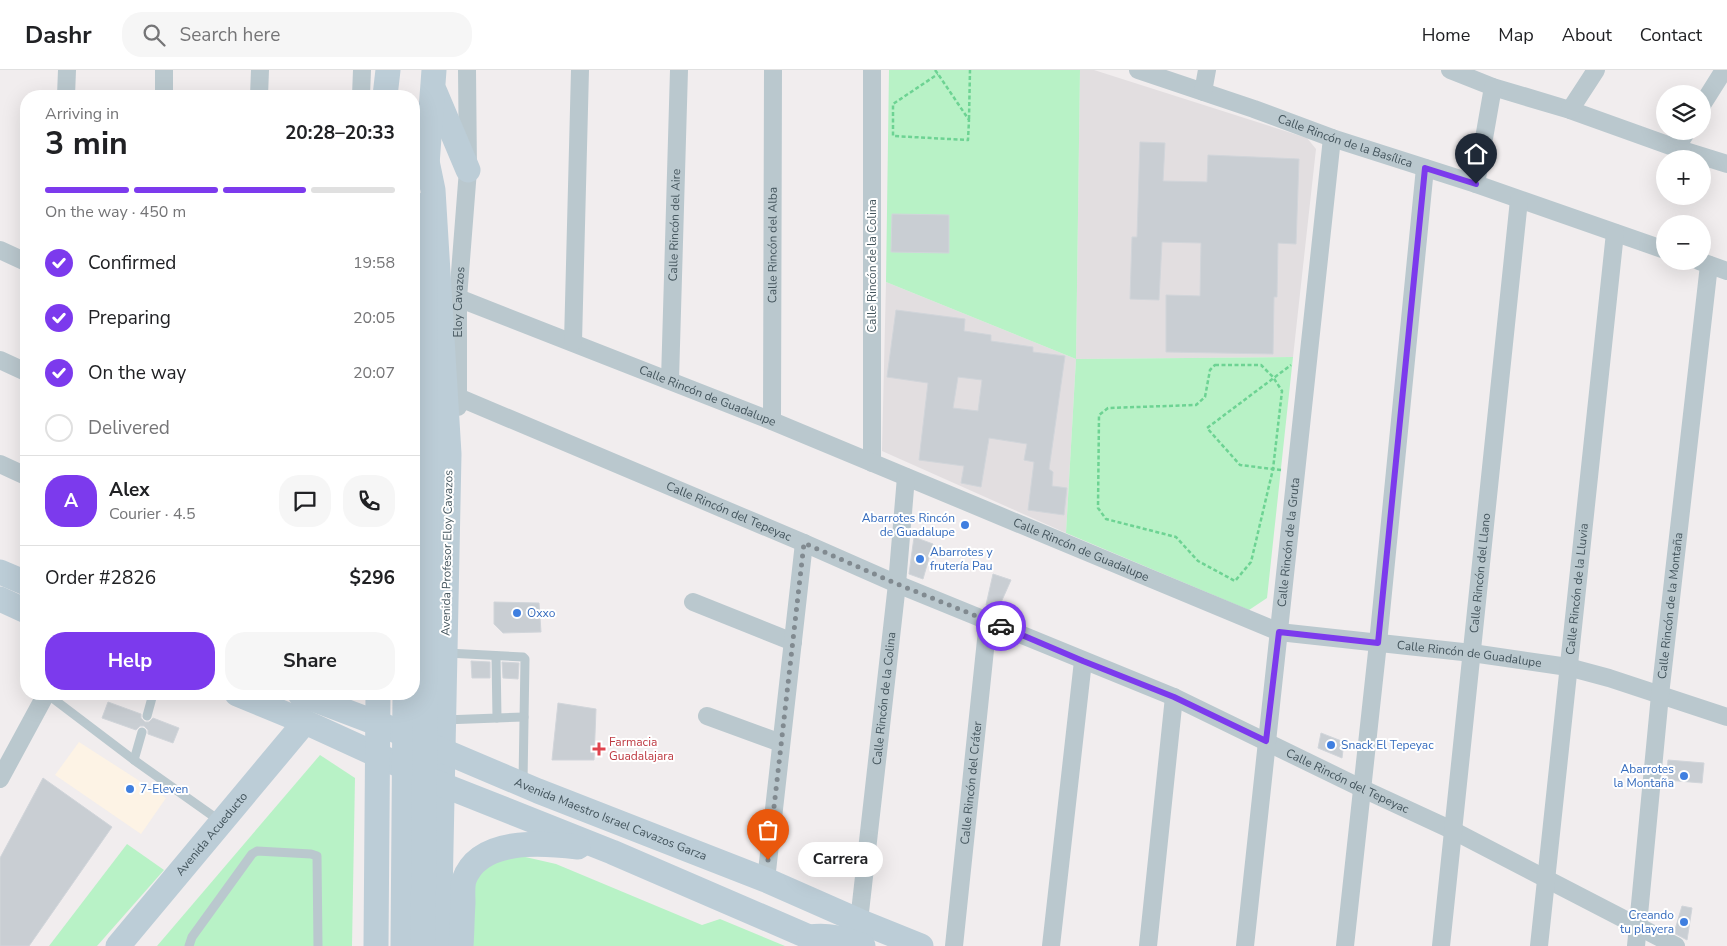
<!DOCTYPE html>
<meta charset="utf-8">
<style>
body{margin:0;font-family:"Nunito Sans",sans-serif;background:#f6f6f6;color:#202124;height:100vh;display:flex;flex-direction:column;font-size:19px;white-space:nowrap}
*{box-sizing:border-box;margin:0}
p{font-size:16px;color:#757577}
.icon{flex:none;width:28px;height:28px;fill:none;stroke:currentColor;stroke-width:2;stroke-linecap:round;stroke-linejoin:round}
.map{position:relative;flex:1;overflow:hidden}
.drawer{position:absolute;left:20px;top:20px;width:400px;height:610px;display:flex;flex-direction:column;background:#fff;border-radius:20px;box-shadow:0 5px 20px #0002}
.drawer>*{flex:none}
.tools{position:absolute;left:1656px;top:15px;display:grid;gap:10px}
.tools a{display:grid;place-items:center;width:55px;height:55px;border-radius:50%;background:#fff;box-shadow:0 5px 20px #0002;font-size:25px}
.pin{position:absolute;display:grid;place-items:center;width:42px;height:42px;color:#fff;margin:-51px -21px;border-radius:50% 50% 50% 0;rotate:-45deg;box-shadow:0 0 5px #0007}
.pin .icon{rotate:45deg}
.courier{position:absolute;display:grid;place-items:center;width:50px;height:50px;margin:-25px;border:4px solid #7c3aed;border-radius:50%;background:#fff;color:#222;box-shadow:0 1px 6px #0007}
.bubble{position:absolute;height:35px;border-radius:18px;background:#fff;box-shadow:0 5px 20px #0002;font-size:16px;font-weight:700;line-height:35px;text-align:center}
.overview em{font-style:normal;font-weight:700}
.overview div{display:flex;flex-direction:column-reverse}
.overview{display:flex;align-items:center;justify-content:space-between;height:85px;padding:0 25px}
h1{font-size:32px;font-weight:700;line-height:38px}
.bar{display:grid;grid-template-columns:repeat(4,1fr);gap:8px 5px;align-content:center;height:60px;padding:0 25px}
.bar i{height:6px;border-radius:4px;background:#e0e0e0}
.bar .active{background:#7c3aed}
.bar p{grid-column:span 4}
.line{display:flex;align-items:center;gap:12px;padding:0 25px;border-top:1px solid #e0e0e0}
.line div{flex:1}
.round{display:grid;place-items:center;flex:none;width:52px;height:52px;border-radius:20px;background:#f6f6f6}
ol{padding:0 25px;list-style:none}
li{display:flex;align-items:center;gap:15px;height:55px}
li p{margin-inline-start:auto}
li .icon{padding:5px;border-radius:50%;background:#7c3aed;color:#fff;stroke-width:4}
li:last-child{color:#757577}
li i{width:28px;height:28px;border:2px solid #e0e0e0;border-radius:50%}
.cta{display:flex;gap:10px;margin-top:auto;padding:10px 25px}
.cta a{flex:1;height:58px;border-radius:20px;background:#7c3aed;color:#fff;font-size:20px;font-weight:700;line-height:58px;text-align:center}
.cta a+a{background:#f6f6f6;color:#202124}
header{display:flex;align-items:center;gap:30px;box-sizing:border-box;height:70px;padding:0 25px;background:#fff;border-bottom:1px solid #e0e0e0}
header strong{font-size:24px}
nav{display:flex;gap:28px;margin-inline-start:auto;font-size:18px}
.search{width:350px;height:45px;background:#f6f6f6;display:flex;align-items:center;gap:12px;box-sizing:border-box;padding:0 18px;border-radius:20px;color:#757577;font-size:19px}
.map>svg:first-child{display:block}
</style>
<header>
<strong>Dashr</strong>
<div class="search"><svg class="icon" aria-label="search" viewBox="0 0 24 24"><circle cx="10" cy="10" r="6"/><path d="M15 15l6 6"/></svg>Search here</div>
<nav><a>Home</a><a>Map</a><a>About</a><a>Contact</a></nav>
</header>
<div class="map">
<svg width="1727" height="876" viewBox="0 0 1727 876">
<rect width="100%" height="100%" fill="#f1edee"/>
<!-- commercial -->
<polygon fill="#fdf3e5" points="79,672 166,728 141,764 55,705"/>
<!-- education -->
<polygon fill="#e2dee0" points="1080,0 1094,0 1307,68 1316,79 1293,287 1076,289 1066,463 882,381 886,212 1076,289"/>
<!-- green -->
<g fill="#b8f2c6">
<polygon points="889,0 1080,0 1076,289 1293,287 1267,528 1249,540 1066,463 1076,289 886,212"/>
<polygon points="320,685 355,708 352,876 157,876"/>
<polygon points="127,774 164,800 97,876 49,876"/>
<polygon points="521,786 556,794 702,855 720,849 785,876 469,876 471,816 478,804 497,791"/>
</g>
<!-- building -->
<g fill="#c9ced3" stroke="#d1d5da" fill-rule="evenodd">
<polygon points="1140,72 1165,73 1163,111 1207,112 1208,85 1299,89 1296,174 1278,173 1277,227 1274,227 1273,284 1166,282 1166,225 1200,226 1201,173 1162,172 1159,230 1130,229 1132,167 1137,167"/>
<polygon points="892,144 949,145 949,183 891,182"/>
<path d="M896 240 965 249 964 261 991 265V271L1033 277V282L1065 286 1049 399 1053 402 1052 416 1067 418 1064 445 1028 440 1034 392 1024 390 1027 374 989 368 981 417 961 413 964 396 919 390 928 313 887 307ZM958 307 982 310 978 341 953 338Z"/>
<polygon points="914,467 933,474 923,509 909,504"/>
<polygon points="993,504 1011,510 999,537 986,535"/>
<polygon points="494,532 539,533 541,562 503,563 494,554"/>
<polygon points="471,591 490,592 490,608 472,608"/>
<polygon points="502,592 519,593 518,609 503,608"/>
<polygon points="108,632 141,644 141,648 145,652 149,652 153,648 179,658 173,673 148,664 148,660 144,656 140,656 136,660 102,648"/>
<polygon points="558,633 596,639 594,690 552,690"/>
<polygon points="1321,663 1344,672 1342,688 1318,678"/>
<polygon points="1668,690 1704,693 1702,713 1666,710"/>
<polygon points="43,708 112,757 29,876 0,876 0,788"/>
<polygon points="1682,836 1692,838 1687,870 1674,863"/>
</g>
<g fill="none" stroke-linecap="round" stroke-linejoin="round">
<!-- path -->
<g stroke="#6dd393" stroke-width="2.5" stroke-dasharray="4 2.5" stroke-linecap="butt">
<polyline points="935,0 938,4 969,50 968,70 893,66 893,34 938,4"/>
<polyline points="969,49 970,0"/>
<polygon points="1215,295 1261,295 1273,307 1282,321 1273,399 1251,492 1235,511 1198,491 1176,467 1106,449 1098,438 1099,345 1108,338 1196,335 1205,327 1210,300"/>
<polyline points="1281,400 1240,395 1207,358 1291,295"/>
</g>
<!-- lane -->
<g stroke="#bac8ce" stroke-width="9">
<polyline points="447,583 523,587 525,589 523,712"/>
<polyline points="47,624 134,690 220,751"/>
<polyline points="147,646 153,624"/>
<polyline points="497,648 524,647"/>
<polyline points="444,650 497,648 496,586"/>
<polyline points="134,690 142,662"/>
<polyline points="189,876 192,867 252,784 257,781 311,784 317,786 318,876"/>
</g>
<!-- street -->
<g stroke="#bac8ce" stroke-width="18">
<polyline points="872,0 872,393"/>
<path id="s1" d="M1138 0 1254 39 1332 68 1476 114 1665 180"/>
<polyline points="1450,0 1493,17 1570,40 1676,78 1727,94"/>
<polyline points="1203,22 1207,0"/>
<polyline points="66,26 67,0"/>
<polyline points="164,26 164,0"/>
<polyline points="259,26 260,0"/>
<polyline points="361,26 362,0"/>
<polyline points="1702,35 1724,0"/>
<polyline points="1570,40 1596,0"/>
<polyline points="1676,78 1687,61"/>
<polyline points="1476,114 1493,17"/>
<polyline points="0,180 26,192"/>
<polyline points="1699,191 1727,201"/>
<path id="s2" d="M458 228 772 351 1279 562 1472 583 1568 597 1609 608 1727 647"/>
<polyline points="573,272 580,0"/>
<polyline points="0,290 26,302"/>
<path id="s3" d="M670 310 679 0"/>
<path id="s4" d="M458 327 804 473 897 514 1174 627 1361 718 1454 761 1676 876"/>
<path id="s5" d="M458 337V228L468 100 467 0"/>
<path id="s6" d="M772 351 773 0"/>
<polyline points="0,394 26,406"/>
<polyline points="693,532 793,572"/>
<polyline points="707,646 781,673"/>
<polyline points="0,709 46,624"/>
<polyline points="766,810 804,473"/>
<path id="s7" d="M859 851 897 514 906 407"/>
<path id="s8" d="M954 876 988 551"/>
<polyline points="1051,876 1083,591"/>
<polyline points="1148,876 1174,627"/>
<path id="s9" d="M1245 876 1332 68"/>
<polyline points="1345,876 1378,573 1425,98"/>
<path id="s10" d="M1441 876 1519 130"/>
<path id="s11" d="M1539 876 1615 163"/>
<path id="s12" d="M1636 876 1660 625 1709 195"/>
</g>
<!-- secondary -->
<g stroke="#bccdd7" stroke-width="25">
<polyline points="435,22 468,100"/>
<polyline points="385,26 388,0"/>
<polyline points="427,91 433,120 449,384 439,876"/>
<polyline points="426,108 434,0"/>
<polyline points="0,502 26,513"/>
<polyline points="0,529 26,541"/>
<polyline points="237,624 305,652 443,715 612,782 809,867 825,876"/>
<path id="s13" d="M300 624 387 657 538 721 766 810 859 851 921 876"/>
<path d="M809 867C829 864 844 869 863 876"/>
<path id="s14" d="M118 876 305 652"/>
<polyline points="376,876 378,624"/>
<path d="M461 876C462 862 462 847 463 833 463 826 462 817 464 810 479 767 543 773 578 777"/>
</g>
<!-- secondary-bridge -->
<g stroke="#bccdd7" stroke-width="25">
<polyline points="403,876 405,624"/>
<polyline points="423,876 427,428 425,292 424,135"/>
</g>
</g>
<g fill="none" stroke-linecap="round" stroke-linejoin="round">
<!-- done -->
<polyline stroke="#818a90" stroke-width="5" stroke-dasharray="0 9" points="768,790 804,473 897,514 1001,556"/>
<!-- route -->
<polyline stroke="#7c3aed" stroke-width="6" points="1001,556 1083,591 1174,627 1266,671 1279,562 1378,573 1425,98 1476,114"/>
</g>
<!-- markers -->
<g fill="#3f7fe0" stroke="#fff" stroke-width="2">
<circle cx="965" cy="455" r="5"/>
<circle cx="920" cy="489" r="5"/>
<circle cx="517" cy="543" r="5"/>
<circle cx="1331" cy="675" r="5"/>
<circle cx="1684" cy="706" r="5"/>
<circle cx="130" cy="719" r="5"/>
<circle cx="1684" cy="852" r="5"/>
</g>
<path fill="#e0444e" stroke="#fff" stroke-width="2" d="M596.5 671.5h5v5h5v5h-5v5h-5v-5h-5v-5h5z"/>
<g text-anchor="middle" stroke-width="4" stroke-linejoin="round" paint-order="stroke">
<!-- street labels -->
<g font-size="12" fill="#44555d" stroke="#fff">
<text dy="4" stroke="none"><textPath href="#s1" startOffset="219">Calle Rincón de la Basílica</textPath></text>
<text dy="4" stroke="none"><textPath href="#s3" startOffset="155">Calle Rincón del Aire</textPath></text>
<text dy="4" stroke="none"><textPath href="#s6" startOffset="176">Calle Rincón del Alba</textPath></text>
<text transform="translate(872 196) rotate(-90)" y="4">Calle Rincón de la Colina</text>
<text dy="4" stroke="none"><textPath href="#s5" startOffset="105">Eloy Cavazos</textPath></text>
<text dy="4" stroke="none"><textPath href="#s2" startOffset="268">Calle Rincón de Guadalupe</textPath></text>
<text dy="4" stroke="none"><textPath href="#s4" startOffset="294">Calle Rincón del Tepeyac</textPath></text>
<text dy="4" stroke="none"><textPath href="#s9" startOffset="406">Calle Rincón de la Gruta</textPath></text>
<text dy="4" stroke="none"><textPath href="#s2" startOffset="672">Calle Rincón de Guadalupe</textPath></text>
<text transform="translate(447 483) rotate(-89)" y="4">Avenida Profesor Eloy Cavazos</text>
<text dy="4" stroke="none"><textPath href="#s10" startOffset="375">Calle Rincón del Llano</textPath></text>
<text dy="4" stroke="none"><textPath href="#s11" startOffset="359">Calle Rincón de la Lluvia</textPath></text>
<text dy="4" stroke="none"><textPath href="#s12" startOffset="342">Calle Rincón de la Montaña</textPath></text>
<text dy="4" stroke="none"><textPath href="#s2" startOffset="1078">Calle Rincón de Guadalupe</textPath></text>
<text dy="4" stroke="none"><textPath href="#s7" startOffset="224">Calle Rincón de la Colina</textPath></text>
<text dy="4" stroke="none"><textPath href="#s4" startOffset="969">Calle Rincón del Tepeyac</textPath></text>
<text dy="4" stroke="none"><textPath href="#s8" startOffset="164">Calle Rincón del Cráter</textPath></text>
<text dy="4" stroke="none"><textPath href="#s13" startOffset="335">Avenida Maestro Israel Cavazos Garza</textPath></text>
<text dy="4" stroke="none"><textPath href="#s14" startOffset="146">Avenida Acueducto</textPath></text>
</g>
<!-- shop labels -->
<g font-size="12" fill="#366cbe" stroke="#fff" text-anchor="start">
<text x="955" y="452" text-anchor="end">Abarrotes Rincón<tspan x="955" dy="14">de Guadalupe</tspan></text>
<text x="930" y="486">Abarrotes y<tspan x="930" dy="14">frutería Pau</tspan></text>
<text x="527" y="547">Oxxo</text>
<text x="1341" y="679">Snack El Tepeyac</text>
<text x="1674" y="703" text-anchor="end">Abarrotes<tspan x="1674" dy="14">la Montaña</tspan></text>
<text x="140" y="723">7-Eleven</text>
<text x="1674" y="849" text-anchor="end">Creando<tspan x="1674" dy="14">tu playera</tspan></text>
</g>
<!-- health labels -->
<g font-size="12" fill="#be3a42" stroke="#fff" text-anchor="start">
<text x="609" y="676">Farmacia<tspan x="609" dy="14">Guadalajara</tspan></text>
</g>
</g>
</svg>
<div class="tools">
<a><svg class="icon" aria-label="layers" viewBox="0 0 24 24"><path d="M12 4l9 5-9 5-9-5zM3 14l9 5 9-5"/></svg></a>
<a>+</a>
<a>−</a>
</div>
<div class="pin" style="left:768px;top:790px;background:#ea580c"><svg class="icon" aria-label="bag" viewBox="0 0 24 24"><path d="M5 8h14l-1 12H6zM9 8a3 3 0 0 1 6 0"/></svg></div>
<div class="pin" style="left:1476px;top:114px;background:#1f2937"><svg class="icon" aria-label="home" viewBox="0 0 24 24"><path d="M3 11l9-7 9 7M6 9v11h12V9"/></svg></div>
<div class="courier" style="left:1001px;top:556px"><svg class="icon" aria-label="car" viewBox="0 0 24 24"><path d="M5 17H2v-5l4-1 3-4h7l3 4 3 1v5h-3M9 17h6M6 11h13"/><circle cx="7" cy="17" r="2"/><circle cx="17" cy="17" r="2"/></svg></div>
<div class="bubble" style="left:798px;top:772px;width:85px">Carrera</div>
<section class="drawer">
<div class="overview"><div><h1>3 min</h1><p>Arriving in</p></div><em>20:28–20:33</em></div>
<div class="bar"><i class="active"></i><i class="active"></i><i class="active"></i><i></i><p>On the way · 450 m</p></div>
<ol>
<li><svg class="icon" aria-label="check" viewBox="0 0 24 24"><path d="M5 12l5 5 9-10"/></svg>Confirmed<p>19:58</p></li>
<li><svg class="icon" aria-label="check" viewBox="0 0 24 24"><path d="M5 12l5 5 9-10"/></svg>Preparing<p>20:05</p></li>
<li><svg class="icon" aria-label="check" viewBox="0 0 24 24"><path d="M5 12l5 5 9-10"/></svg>On the way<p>20:07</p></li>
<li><i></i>Delivered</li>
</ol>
<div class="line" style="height:90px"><b class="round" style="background:#7c3aed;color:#fff">A</b><div><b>Alex</b><p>Courier · 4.5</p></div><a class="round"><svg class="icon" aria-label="chat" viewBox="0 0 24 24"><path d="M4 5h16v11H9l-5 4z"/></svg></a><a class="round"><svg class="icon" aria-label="phone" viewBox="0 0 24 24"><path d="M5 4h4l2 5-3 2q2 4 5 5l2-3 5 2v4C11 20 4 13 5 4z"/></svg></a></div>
<div class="line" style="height:65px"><div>Order #2826</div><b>$296</b></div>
<div class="cta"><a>Help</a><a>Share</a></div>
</section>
</div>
